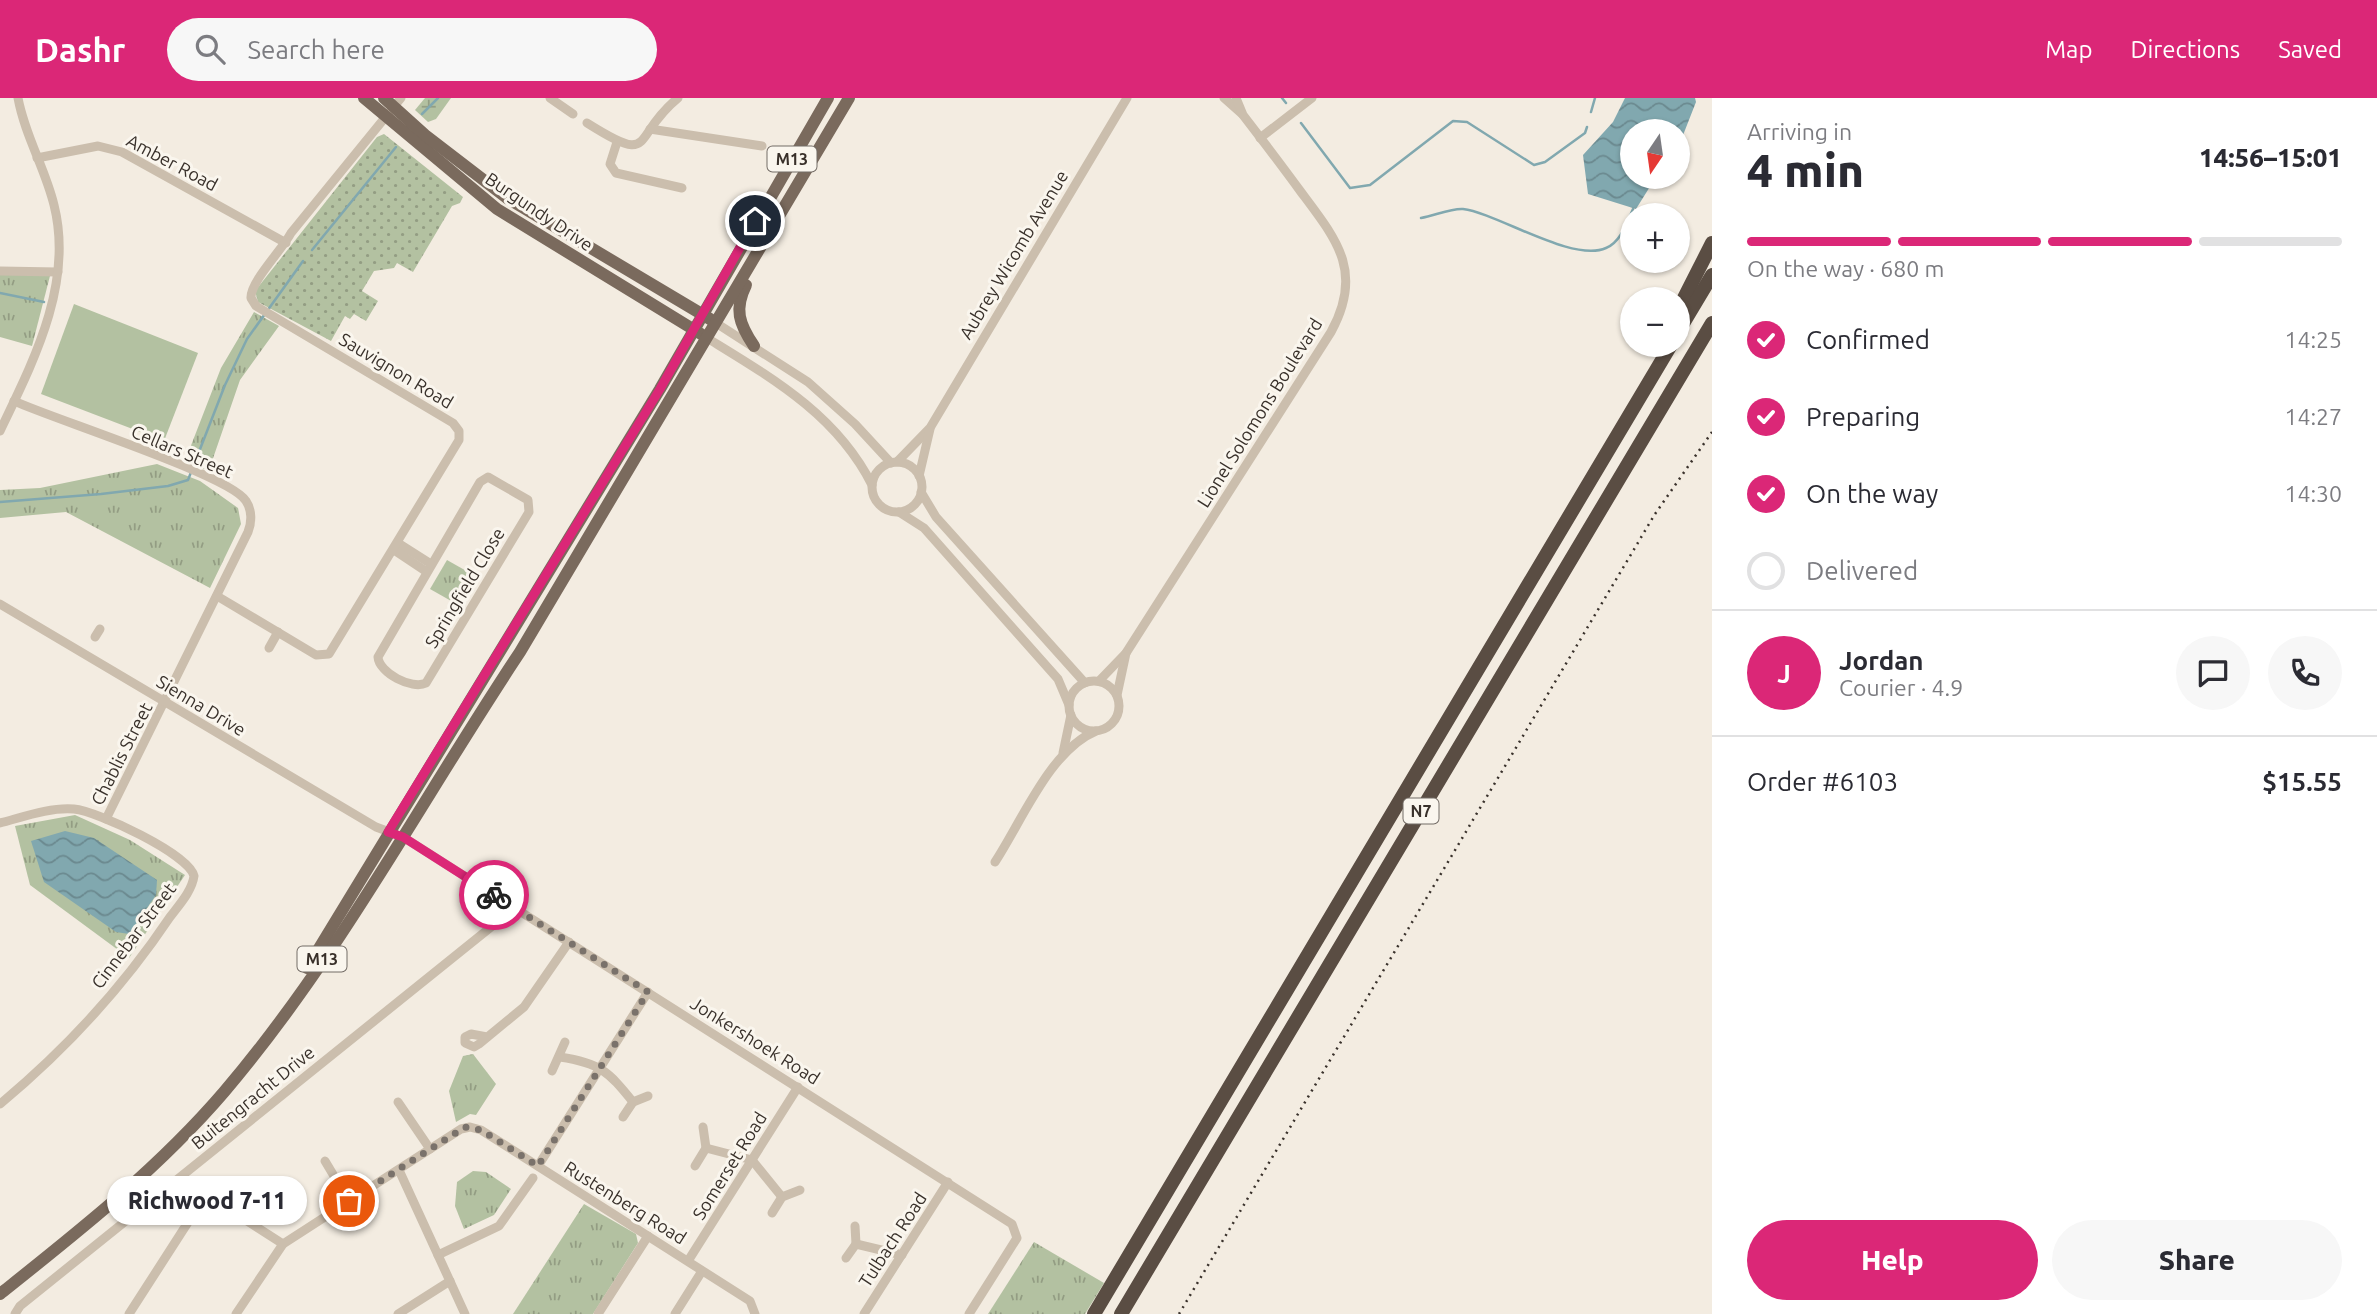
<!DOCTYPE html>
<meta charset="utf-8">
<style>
body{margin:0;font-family:Ubuntu,sans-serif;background:#f7f7f7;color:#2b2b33;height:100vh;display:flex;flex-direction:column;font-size:26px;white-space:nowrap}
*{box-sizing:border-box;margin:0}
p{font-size:23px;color:#7c7c81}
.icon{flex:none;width:38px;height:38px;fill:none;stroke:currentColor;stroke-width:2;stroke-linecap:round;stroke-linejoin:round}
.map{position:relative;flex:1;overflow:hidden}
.sheet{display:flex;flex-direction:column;background:#fff;width:665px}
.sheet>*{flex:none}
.needle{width:46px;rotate:193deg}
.tools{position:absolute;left:1620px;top:21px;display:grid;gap:14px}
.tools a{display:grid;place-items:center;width:70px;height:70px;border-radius:50%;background:#fff;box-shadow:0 2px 5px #0004;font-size:35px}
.pin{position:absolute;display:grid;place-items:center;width:60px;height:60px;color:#fff;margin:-30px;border:4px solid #fff;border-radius:50%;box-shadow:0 2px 7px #0007}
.courier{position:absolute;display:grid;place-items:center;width:70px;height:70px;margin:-35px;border:5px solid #db2777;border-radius:50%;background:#fff;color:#222;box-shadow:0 2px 9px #0007}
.bubble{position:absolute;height:49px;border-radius:24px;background:#fff;box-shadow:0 2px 5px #0004;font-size:23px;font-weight:800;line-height:49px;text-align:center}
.summary em{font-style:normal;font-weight:800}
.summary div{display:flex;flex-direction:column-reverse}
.summary{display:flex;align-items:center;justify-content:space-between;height:119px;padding:0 35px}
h1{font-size:46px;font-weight:800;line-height:52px}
.bar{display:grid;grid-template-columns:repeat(4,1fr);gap:10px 7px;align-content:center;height:84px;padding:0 35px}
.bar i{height:9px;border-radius:5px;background:#e1e1e2}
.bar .active{background:#db2777}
.bar p{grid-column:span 4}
.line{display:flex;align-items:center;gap:18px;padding:0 35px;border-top:2px solid #e1e1e2}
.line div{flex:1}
.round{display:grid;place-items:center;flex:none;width:74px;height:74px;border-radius:37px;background:#f7f7f7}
ol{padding:0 35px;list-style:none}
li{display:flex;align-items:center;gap:21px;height:77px}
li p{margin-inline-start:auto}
li .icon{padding:7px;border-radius:50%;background:#db2777;color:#fff;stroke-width:4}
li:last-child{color:#7c7c81}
li i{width:38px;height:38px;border:4px solid #e1e1e2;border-radius:50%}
.button{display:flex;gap:14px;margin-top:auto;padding:14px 35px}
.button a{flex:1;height:80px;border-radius:42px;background:#db2777;color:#fff;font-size:28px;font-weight:800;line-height:80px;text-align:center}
.button a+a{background:#f7f7f7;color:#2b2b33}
header{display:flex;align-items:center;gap:42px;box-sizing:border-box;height:98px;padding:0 35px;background:#db2777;color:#fff}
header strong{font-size:33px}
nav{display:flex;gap:38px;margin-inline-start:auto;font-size:24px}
.search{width:490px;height:63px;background:#f7f7f7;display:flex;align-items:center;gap:18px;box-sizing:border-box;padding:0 24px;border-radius:38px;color:#7c7c81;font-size:26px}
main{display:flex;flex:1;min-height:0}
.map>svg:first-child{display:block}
</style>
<header>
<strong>Dashr</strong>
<div class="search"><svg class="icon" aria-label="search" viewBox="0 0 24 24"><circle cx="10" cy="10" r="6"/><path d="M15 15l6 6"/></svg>Search here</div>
<nav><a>Map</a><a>Directions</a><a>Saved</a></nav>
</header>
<main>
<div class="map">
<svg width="1712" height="1216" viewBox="0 0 1712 1216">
<defs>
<pattern id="grass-tufts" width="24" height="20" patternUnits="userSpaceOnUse" patternTransform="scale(1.75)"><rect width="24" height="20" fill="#b3c1a1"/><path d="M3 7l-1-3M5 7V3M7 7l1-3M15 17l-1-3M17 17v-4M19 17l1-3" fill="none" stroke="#939d83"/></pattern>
<pattern id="wetland-marsh" width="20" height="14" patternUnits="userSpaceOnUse" patternTransform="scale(1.75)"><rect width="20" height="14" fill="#b3c1a1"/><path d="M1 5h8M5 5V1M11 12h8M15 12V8" fill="none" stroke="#939d83"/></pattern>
<pattern id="garden-dots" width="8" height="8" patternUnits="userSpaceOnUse" patternTransform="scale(1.75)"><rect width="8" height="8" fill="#b3c1a1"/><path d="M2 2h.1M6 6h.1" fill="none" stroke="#939d83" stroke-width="1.8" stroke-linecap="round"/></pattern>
<pattern id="water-waves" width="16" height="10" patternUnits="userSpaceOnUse" patternTransform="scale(1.75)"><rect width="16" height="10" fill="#81a8af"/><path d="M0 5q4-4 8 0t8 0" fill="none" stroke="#6b898f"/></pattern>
</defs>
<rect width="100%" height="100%" fill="#f3ece1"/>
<!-- grass -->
<g fill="url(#grass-tufts)">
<polygon points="0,173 51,174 32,248 0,239"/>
<polygon points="254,214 279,228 240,282 210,369 204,371 185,363 221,270"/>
<polygon points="157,366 200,383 238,410 241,426 210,490 66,414 0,420 0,392 40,390"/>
<polygon points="447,462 477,479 460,508 430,491"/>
<polygon points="75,717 130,742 185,777 129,860 30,787 15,728"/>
<polygon points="473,956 496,986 476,1017 470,1016 456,1024 449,993 463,958"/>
<polygon points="473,1073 486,1074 511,1091 494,1117 464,1131 455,1108 457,1084"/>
<polygon points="584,1106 636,1136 638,1145 593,1216 513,1216"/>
<polygon points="1034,1144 1104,1185 1085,1216 988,1216"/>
</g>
<!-- wetland -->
<polygon fill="url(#wetland-marsh)" points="425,0 451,0 436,21 428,24 415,12"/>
<!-- garden -->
<polygon fill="url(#garden-dots)" points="384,36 463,99 460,105 452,108 413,174 397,165 394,170 374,173 362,193 378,203 366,223 354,216 350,221 345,218 331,243 258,204 255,193 377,39"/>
<!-- pitch -->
<polygon fill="#b3c1a1" points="74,206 198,255 164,343 41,296"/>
<!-- water -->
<g fill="url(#water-waves)">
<polygon points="1625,0 1695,0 1696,4 1678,50 1678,33 1633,33 1633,79 1656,79 1636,111 1588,96 1583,57 1613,24"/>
<polygon points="65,733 94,740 157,782 156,797 129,836 116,834 44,784 31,743"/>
</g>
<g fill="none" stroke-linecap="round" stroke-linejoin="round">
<!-- stream -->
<g stroke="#81a8af" stroke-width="2.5">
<polyline points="1282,0 1286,5"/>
<polyline points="1591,14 1595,0"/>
<polyline points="422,16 438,0"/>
<polyline points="1301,25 1350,90 1370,87 1453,23 1467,24 1534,67 1545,64 1585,35 1587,29"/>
<path d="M1421 120C1434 118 1451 110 1463 111 1497 115 1572 165 1606 150 1621 144 1627 124 1633 111"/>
<polyline points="312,152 396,49"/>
<polyline points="0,195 44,204"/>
<polyline points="0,404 101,396 168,388 188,382 225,287 247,241 303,163"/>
</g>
<!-- minor -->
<g stroke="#cbbead" stroke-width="9">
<polyline points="550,0 573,16"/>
<polyline points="1224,0 1242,16"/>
<path d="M587 25C657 69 630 39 678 0"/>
<polyline points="650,31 762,48"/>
<polyline points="1260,40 1312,0"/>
<polyline points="617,44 610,66 616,75 682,90"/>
<polyline points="37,60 98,48 122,54 286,145"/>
<polyline points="0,173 58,174"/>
<polyline points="716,225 808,284 855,326 891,365"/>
<path d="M707 240C772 280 837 317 872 387"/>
<path d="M14 303C53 321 230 377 246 403 252 412 252 424 248 434L106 721"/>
<path d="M0 333C33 264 74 186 54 107 45 70 25 38 18 0"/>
<polyline points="897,364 930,330 1127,0"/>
<circle cx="897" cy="389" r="25"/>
<polyline points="919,378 930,331"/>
<path d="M488 379 528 402 529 414 426 585C412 592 379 575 378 559L480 384Z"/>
<polyline points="921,394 936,419 1085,585"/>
<polyline points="899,414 924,430 1058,581 1069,607"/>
<polyline points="398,445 431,466"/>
<polyline points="394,452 427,474"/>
<path d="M217 498 316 557 329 556 459 342V333L453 325 256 208 251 200C250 184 282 152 291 135L401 0"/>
<polyline points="0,506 376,729 403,739 1012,1126 1017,1140 969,1216"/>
<polyline points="95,539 100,531"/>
<polyline points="269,550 278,534"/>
<path d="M1099 583 1126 555 1331 234C1364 174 1337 142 1301 94 1282 68 1263 43 1243 17L1236 0"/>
<circle cx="1094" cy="608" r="25"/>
<polyline points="1117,597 1126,555"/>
<polyline points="1063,655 1071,617"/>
<path d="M0 725C23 719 50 709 74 711 97 713 189 756 194 778 192 793 179 807 170 819 123 889 65 952 0 1006"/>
<path d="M995 764C1022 723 1050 652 1096 633"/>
<polyline points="487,939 471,936 465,939 465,945 474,949 479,946 524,909 569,844"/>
<path d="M560 959C600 965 608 973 633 1004L623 1019"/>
<polyline points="552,973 565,944"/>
<polyline points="398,1004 430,1051"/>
<polyline points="633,1004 648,998"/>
<polyline points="706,1050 752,1062 782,1099"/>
<polyline points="325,1063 349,1103"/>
<polyline points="538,1068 648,894"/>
<polyline points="695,1068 706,1050 703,1029"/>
<polyline points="399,1072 465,1216"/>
<polyline points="772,1115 782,1099 800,1092"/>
<polyline points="855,1128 856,1146"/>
<polyline points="438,1157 499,1128 533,1080"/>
<polyline points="846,1160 856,1146 902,1157"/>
<polyline points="688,1163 798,989"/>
<polyline points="15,1216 20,1208 496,825 509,806"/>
<polyline points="129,1216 203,1101 213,1101 283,1146"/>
<polyline points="236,1216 283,1146 461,1031 470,1029 481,1032 750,1203 755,1216"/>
<polyline points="398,1216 450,1183"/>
<polyline points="598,1216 648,1138"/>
<polyline points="675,1216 702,1173"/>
<polyline points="864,1216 948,1084"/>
</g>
<!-- major -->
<g stroke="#7a6a5d" stroke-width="12">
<polyline points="364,0 497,111 701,236"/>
<polyline points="384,0 425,37 507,100 710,221"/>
<path d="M746 187C734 211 739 226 754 248"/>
<polyline points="307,870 660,291 828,0"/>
<path d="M0 1196C79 1133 158 1071 224 994 339 859 422 701 520 554L849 0"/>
</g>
<!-- highway -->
<g stroke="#5a4d43" stroke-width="14">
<polyline points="1678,212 1712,145"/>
<polyline points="1678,234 1712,177"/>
<polyline points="1094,1216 1671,247"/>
<polyline points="1121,1216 1712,225"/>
</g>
<!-- rail -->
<polyline stroke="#39312b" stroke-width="2.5" stroke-dasharray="2 5" stroke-linecap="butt" points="1179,1216 1655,416 1712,334"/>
</g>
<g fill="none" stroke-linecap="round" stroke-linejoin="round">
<!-- done -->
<polyline stroke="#7a726b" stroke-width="7" stroke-dasharray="0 12.6" points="349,1103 465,1029 481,1032 538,1068 648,894 494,797"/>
<!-- route -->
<polyline stroke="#db2777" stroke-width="9" points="494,797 403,739 388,734 660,291 755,123"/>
</g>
<g text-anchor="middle" stroke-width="6" stroke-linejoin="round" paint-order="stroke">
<!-- shield labels -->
<g fill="#faf6ee" stroke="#736c66" stroke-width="2">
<rect x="767.5" y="48.5" width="49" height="25" rx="5"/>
<rect x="1403.5" y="700.5" width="35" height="25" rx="5"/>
<rect x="297.5" y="848.5" width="49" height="25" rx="5"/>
</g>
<g font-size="16" font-weight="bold" fill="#39312b">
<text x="792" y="67">M13</text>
<text x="1421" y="719">N7</text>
<text x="322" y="867">M13</text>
</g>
<!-- street labels -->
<g font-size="18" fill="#39312b" stroke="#faf6ee">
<text transform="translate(172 65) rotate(28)" y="6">Amber Road</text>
<text transform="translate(539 114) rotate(34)" y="6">Burgundy Drive</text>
<text transform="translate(1014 157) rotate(-59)" y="6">Aubrey Wicomb Avenue</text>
<text transform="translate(396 273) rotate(31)" y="6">Sauvignon Road</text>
<text transform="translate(1260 315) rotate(-58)" y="6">Lionel Solomons Boulevard</text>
<text transform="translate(182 354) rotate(23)" y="6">Cellars Street</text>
<text transform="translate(465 490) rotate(-59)" y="6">Springfield Close</text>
<text transform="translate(201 608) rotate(31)" y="6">Sienna Drive</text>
<text transform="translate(122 656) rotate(-63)" y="6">Chablis Street</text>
<text transform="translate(134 838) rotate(-53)" y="6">Cinnebar Street</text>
<text transform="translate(755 943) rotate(32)" y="6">Jonkershoek Road</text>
<text transform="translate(253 1000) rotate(-39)" y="6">Buitengracht Drive</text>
<text transform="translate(730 1068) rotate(-58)" y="6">Somerset Road</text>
<text transform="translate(625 1105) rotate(32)" y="6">Rustenberg Road</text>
<text transform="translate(893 1142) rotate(-57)" y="6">Tulbach Road</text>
</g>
</g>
</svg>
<div class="tools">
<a><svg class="needle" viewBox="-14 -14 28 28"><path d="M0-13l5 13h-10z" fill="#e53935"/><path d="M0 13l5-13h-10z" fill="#7c7c81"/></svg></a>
<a>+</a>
<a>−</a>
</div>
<div class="pin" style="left:349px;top:1103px;background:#ea580c"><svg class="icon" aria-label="bag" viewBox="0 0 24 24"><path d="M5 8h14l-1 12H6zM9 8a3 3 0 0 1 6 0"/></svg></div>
<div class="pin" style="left:755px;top:123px;background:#1f2937"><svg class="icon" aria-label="home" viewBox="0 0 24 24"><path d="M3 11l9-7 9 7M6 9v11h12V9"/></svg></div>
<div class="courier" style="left:494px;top:797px"><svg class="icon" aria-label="bike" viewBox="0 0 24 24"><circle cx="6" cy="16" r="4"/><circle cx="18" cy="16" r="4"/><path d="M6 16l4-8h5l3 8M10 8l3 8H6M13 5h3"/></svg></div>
<div class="bubble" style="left:107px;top:1078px;width:200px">Richwood 7-11</div>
</div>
<section class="sheet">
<div class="summary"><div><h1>4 min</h1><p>Arriving in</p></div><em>14:56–15:01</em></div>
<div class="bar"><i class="active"></i><i class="active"></i><i class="active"></i><i></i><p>On the way · 680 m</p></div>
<ol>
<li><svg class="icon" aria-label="check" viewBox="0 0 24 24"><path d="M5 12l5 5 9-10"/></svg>Confirmed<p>14:25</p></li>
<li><svg class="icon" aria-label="check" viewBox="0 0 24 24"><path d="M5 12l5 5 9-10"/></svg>Preparing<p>14:27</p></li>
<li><svg class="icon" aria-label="check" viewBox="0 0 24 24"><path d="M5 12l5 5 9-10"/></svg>On the way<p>14:30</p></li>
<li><i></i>Delivered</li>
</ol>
<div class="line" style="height:126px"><b class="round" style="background:#db2777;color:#fff">J</b><div><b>Jordan</b><p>Courier · 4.9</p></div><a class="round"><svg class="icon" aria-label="chat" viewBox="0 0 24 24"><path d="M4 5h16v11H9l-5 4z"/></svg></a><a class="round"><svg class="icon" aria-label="phone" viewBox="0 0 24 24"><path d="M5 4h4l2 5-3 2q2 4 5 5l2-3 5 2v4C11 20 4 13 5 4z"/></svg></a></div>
<div class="line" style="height:91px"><div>Order #6103</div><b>$15.55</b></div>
<div class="button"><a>Help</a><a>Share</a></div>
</section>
</main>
